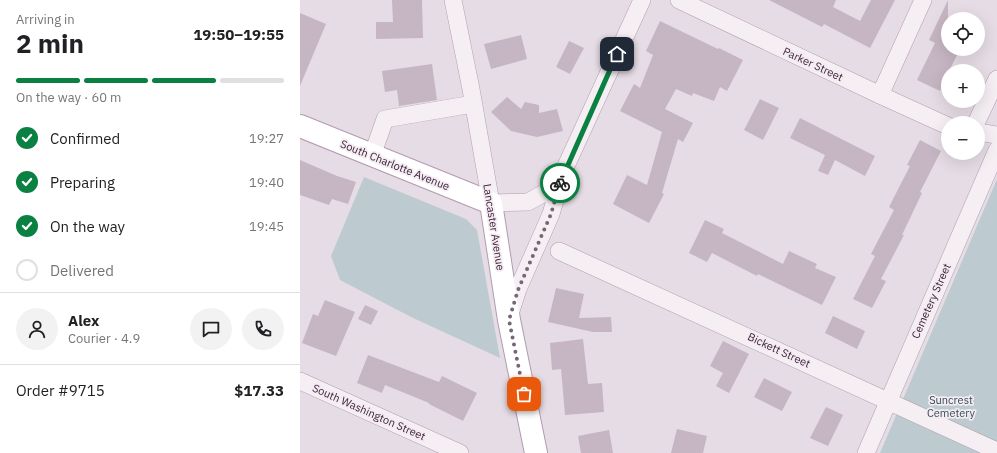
<!DOCTYPE html>
<meta charset="utf-8">
<style>
body{margin:0;font-family:"IBM Plex Sans",sans-serif;background:#f2f2f2;color:#202124;height:100vh;display:flex;flex-direction:column;font-size:15px;white-space:nowrap}
*{box-sizing:border-box;margin:0}
p{font-size:13px;color:#757577}
.icon{flex:none;width:22px;height:22px;fill:none;stroke:currentColor;stroke-width:2;stroke-linecap:round;stroke-linejoin:round}
.map{position:relative;flex:1;overflow:hidden}
.side{display:flex;flex-direction:column;background:#fff;width:300px}
.side>*{flex:none}
.fabs{position:absolute;left:641px;top:12px;display:grid;gap:8px}
.fabs a{display:grid;place-items:center;width:44px;height:44px;border-radius:50%;background:#fff;box-shadow:0 4px 16px #0002;font-size:20px}
.pin{position:absolute;display:grid;place-items:center;width:34px;height:34px;color:#fff;margin:-17px;border-radius:8px;box-shadow:0 2px 6px #0006}
.courier{position:absolute;display:grid;place-items:center;width:40px;height:40px;margin:-20px;border:3px solid #0b8043;border-radius:50%;background:#fff;color:#222;box-shadow:0 1px 5px #0007}
.overview em{font-style:normal;font-weight:700}
.overview div{display:flex;flex-direction:column-reverse}
.overview{display:flex;align-items:center;justify-content:space-between;height:68px;padding:0 16px}
h1{font-size:26px;font-weight:700;line-height:30px}
.bar{display:grid;grid-template-columns:repeat(4,1fr);gap:6px 4px;align-content:center;height:48px;padding:0 16px}
.bar i{height:5px;border-radius:3px;background:#e0e0e0}
.bar .current{background:#0b8043}
.bar p{grid-column:span 4}
.line{display:flex;align-items:center;gap:10px;padding:0 16px;border-top:1px solid #e0e0e0}
.line div{flex:1}
.round{display:grid;place-items:center;flex:none;width:42px;height:42px;border-radius:21px;background:#f2f2f2}
ol{padding:0 16px;list-style:none}
li{display:flex;align-items:center;gap:12px;height:44px}
li p{margin-inline-start:auto}
li .icon{padding:4px;border-radius:50%;background:#0b8043;color:#fff;stroke-width:4}
li:last-child{color:#757577}
li i{width:22px;height:22px;border:2px solid #e0e0e0;border-radius:50%}
main{display:flex;flex:1;min-height:0}
.map>svg:first-child{display:block}
</style>
<main>
<section class="side">
<div class="overview"><div><h1>2 min</h1><p>Arriving in</p></div><em>19:50–19:55</em></div>
<div class="bar"><i class="current"></i><i class="current"></i><i class="current"></i><i></i><p>On the way · 60 m</p></div>
<ol>
<li><svg class="icon" aria-label="check" viewBox="0 0 24 24"><path d="M5 12l5 5 9-10"/></svg>Confirmed<p>19:27</p></li>
<li><svg class="icon" aria-label="check" viewBox="0 0 24 24"><path d="M5 12l5 5 9-10"/></svg>Preparing<p>19:40</p></li>
<li><svg class="icon" aria-label="check" viewBox="0 0 24 24"><path d="M5 12l5 5 9-10"/></svg>On the way<p>19:45</p></li>
<li><i></i>Delivered</li>
</ol>
<div class="line" style="height:72px"><a class="round"><svg class="icon" aria-label="person" viewBox="0 0 24 24"><circle cx="12" cy="8" r="4"/><path d="M4 21q1-7 8-7t8 7"/></svg></a><div><b>Alex</b><p>Courier · 4.9</p></div><a class="round"><svg class="icon" aria-label="chat" viewBox="0 0 24 24"><path d="M4 5h16v11H9l-5 4z"/></svg></a><a class="round"><svg class="icon" aria-label="phone" viewBox="0 0 24 24"><path d="M5 4h4l2 5-3 2q2 4 5 5l2-3 5 2v4C11 20 4 13 5 4z"/></svg></a></div>
<div class="line" style="height:52px"><div>Order #9715</div><b>$17.33</b></div>
</section>
<div class="map">
<svg width="697" height="453" viewBox="0 0 697 453">
<rect width="100%" height="100%" fill="#e6dce5"/>
<!-- green -->
<g fill="#bdcbd1">
<polygon points="64,177 166,219 177,230 200,358 111,317 40,280 31,256"/>
<polygon points="697,179 697,453 580,453"/>
</g>
<!-- building -->
<g fill="#c6b6c3">
<polygon points="92,0 122,0 123,38 76,39 76,22 93,22"/>
<polygon points="469,0 536,0 533,7 560,21 571,0 595,0 570,48 524,24 522,27"/>
<polygon points="648,0 648,49 660,49 649,71 648,71 648,74 640,91 617,80 635,43 629,40"/>
<polygon points="0,13 26,24 0,86"/>
<polygon points="360,21 418,49 419,48 443,60 427,91 420,87 414,101 393,93 392,96 376,89 365,109 393,123 383,142 378,139 362,193 364,194 349,223 313,204 327,175 347,185 362,132 320,111 334,84 340,88 353,55 346,51"/>
<polygon points="221,35 227,59 191,69 184,44"/>
<polygon points="269,41 284,48 270,74 256,67"/>
<polygon points="132,64 137,100 99,106 97,90 85,92 82,71"/>
<polygon points="207,97 221,109 225,102 239,105 239,113 257,109 263,131 237,137 211,131 191,112"/>
<polygon points="460,99 479,108 463,140 444,130"/>
<polygon points="500,118 575,156 565,176 535,160 528,175 518,171 525,155 490,138"/>
<polygon points="620,140 641,151 620,192 622,193 602,235 604,235 581,279 586,281 572,308 553,299 575,256 571,254 594,210 589,207 610,166 607,165"/>
<polygon points="0,160 37,176 56,182 48,204 32,199 29,205 0,195"/>
<polygon points="405,220 424,229 422,233 483,264 489,251 517,264 515,268 536,277 522,305 458,274 457,276 412,253 407,262 389,253"/>
<polygon points="256,288 284,294 279,318 311,317 312,332 293,332 248,322"/>
<polygon points="25,300 55,312 36,356 2,343 13,314 18,316"/>
<polygon points="65,305 78,311 71,325 58,319"/>
<polygon points="533,316 565,331 557,349 525,333"/>
<polygon points="283,339 288,384 302,383 304,412 265,415 261,369 252,370 250,343"/>
<polygon points="423,341 449,354 429,393 416,386 423,373 410,366"/>
<polygon points="68,355 139,382 142,376 177,393 163,421 129,404 129,403 85,385 82,393 57,383"/>
<polygon points="464,378 492,392 482,411 454,397"/>
<polygon points="526,407 543,415 528,446 510,438"/>
<polygon points="377,429 407,436 403,453 371,453"/>
<polygon points="309,430 313,453 281,453 278,436"/>
</g>
<g fill="none" stroke-linecap="round" stroke-linejoin="round">
<defs>
<g id="minor">
<polyline points="153,0 171,89 191,203 228,202 246,192 261,177 342,0"/>
<polyline points="379,0 580,95 648,126"/>
<polyline points="580,95 623,0"/>
<polyline points="676,123 697,79"/>
<polyline points="678,132 697,135"/>
<polyline points="72,156 85,119 173,104"/>
<polyline points="259,251 697,451"/>
<polyline points="209,317 218,289 251,214 261,179"/>
<polyline points="0,381 160,453"/>
<polyline points="566,453 697,150"/>
</g>
<polyline id="major" points="0,126 191,203 209,320 236,453"/>
</defs>
<!-- minor casing -->
<use href="#minor" stroke="#b0a1ae" stroke-width="18"/>
<!-- major casing -->
<use href="#major" stroke="#b29baf" stroke-width="24"/>
<!-- minor -->
<use href="#minor" stroke="#f5eef3" stroke-width="17"/>
<!-- major -->
<use href="#major" stroke="#fff" stroke-width="22"/>
</g>
<g fill="none" stroke-linecap="round" stroke-linejoin="round">
<!-- done -->
<polyline stroke="#786575" stroke-width="4" stroke-dasharray="0 7.2" points="224,394 209,320 218,290 251,214 260,183"/>
<!-- route -->
<polyline stroke="#0b8043" stroke-width="5" points="260,183 317,54"/>
</g>
<g text-anchor="middle" stroke-width="3.5" stroke-linejoin="round" paint-order="stroke">
<!-- street labels -->
<g font-size="11" fill="#3d2538" stroke="#f4ebf3">
<text transform="translate(513 64) rotate(25)" y="4">Parker Street</text>
<text transform="translate(95 165) rotate(22)" y="4">South Charlotte Avenue</text>
<text transform="translate(194 227) rotate(81)" y="4">Lancaster Avenue</text>
<text transform="translate(631 301) rotate(-66)" y="4">Cemetery Street</text>
<text transform="translate(479 350) rotate(25)" y="4">Bickett Street</text>
<text transform="translate(69 412) rotate(24)" y="4">South Washington Street</text>
</g>
<!-- park labels -->
<g font-size="11" fill="#324b59" stroke="#f4ebf3">
<text x="651" y="404">Suncrest<tspan x="651" dy="13">Cemetery</tspan></text>
</g>
</g>
</svg>
<div class="fabs">
<a><svg class="icon" aria-label="locate" viewBox="0 0 24 24"><circle cx="12" cy="12" r="6"/><path d="M12 2v4M12 18v4M2 12h4M18 12h4"/></svg></a>
<a>+</a>
<a>−</a>
</div>
<div class="pin" style="left:224px;top:394px;background:#ea580c"><svg class="icon" aria-label="bag" viewBox="0 0 24 24"><path d="M5 8h14l-1 12H6zM9 8a3 3 0 0 1 6 0"/></svg></div>
<div class="pin" style="left:317px;top:54px;background:#1f2937"><svg class="icon" aria-label="home" viewBox="0 0 24 24"><path d="M3 11l9-7 9 7M6 9v11h12V9"/></svg></div>
<div class="courier" style="left:260px;top:183px"><svg class="icon" aria-label="bike" viewBox="0 0 24 24"><circle cx="6" cy="16" r="4"/><circle cx="18" cy="16" r="4"/><path d="M6 16l4-8h5l3 8M10 8l3 8H6M13 5h3"/></svg></div>
</div>
</main>
